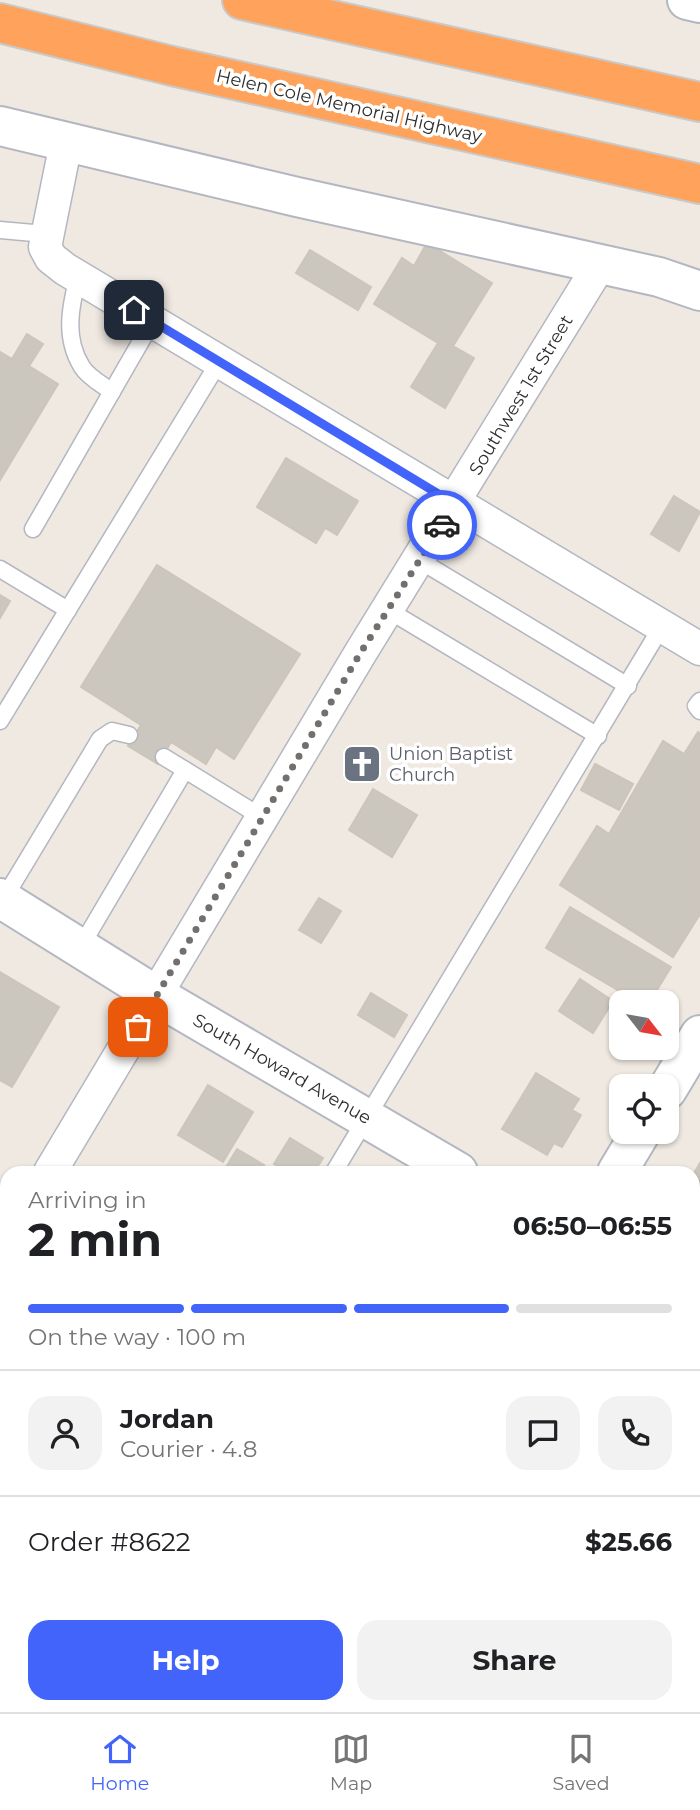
<!DOCTYPE html>
<meta charset="utf-8">
<style>
body{margin:0;font-family:Montserrat,sans-serif;background:#f2f2f2;color:#202124;height:100vh;display:flex;flex-direction:column;font-size:26px;white-space:nowrap}
*{box-sizing:border-box;margin:0}
p{font-size:23px;color:#757577}
.icon{flex:none;width:38px;height:38px;fill:none;stroke:currentColor;stroke-width:2;stroke-linecap:round;stroke-linejoin:round}
.map{position:relative;flex:1;overflow:hidden}
.drawer{position:absolute;left:0px;top:1166px;width:700px;height:548px;display:flex;flex-direction:column;background:#fff;border-radius:21px 21px 0 0;box-shadow:0 2px 5px #0004}
.drawer>*{flex:none}
.needle{width:46px;rotate:121deg}
.buttons{position:absolute;left:609px;top:990px;display:grid;gap:14px}
.buttons a{display:grid;place-items:center;width:70px;height:70px;border-radius:14px;background:#fff;box-shadow:0 2px 5px #0004;font-size:35px}
.pin{position:absolute;display:grid;place-items:center;width:60px;height:60px;color:#fff;margin:-30px;border-radius:14px;box-shadow:0 4px 10px #0006}
.courier{position:absolute;display:grid;place-items:center;width:70px;height:70px;margin:-35px;border:5px solid #4264fb;border-radius:50%;background:#fff;color:#222;box-shadow:0 2px 9px #0007}
.headline em{font-style:normal;font-weight:700}
.headline div{display:flex;flex-direction:column-reverse}
.headline{display:flex;align-items:center;justify-content:space-between;height:119px;padding:0 28px}
h1{font-size:46px;font-weight:700;line-height:52px}
.bar{display:grid;grid-template-columns:repeat(4,1fr);gap:10px 7px;align-content:center;height:84px;padding:0 28px}
.bar i{height:9px;border-radius:5px;background:#e0e0e0}
.bar .on{background:#4264fb}
.bar p{grid-column:span 4}
.line{display:flex;align-items:center;gap:18px;padding:0 28px;border-top:2px solid #e0e0e0}
.line div{flex:1}
.round{display:grid;place-items:center;flex:none;width:74px;height:74px;border-radius:21px;background:#f2f2f2}
.action{display:flex;gap:14px;margin-top:auto;padding:14px 28px}
.action a{flex:1;height:80px;border-radius:21px;background:#4264fb;color:#fff;font-size:28px;font-weight:700;line-height:80px;text-align:center}
.action a+a{background:#f2f2f2;color:#202124}
.tabs{display:flex;justify-content:space-around;align-items:center;height:98px;border-top:2px solid #e0e0e0;background:#fff;font-size:19px;color:#757577}
.tabs a{display:grid;justify-items:center;gap:4px}
.tabs .on{color:#4264fb}
.map>svg:first-child{display:block}
</style>
<div class="map">
<svg width="700" height="1712" viewBox="0 0 700 1712">
<rect width="100%" height="100%" fill="#efe9e1"/>
<!-- building -->
<g fill="#cbc7bf" stroke="#cbc5ba" stroke-width="2">
<polygon points="427,243 492,283 453,346 474,358 445,408 411,387 438,343 374,304 402,258 414,266"/>
<polygon points="310,250 371,287 358,310 296,273"/>
<polygon points="27,334 43,344 29,366 58,384 0,480 0,352 12,359"/>
<polygon points="286,458 358,501 337,535 325,528 316,543 257,507"/>
<polygon points="674,496 700,512 679,551 651,534"/>
<polygon points="157,565 300,654 234,759 216,747 206,764 171,742 158,764 128,746 141,725 81,687"/>
<polygon points="0,595 10,601 0,618"/>
<polygon points="698,732 700,734 700,914 673,957 560,885 597,826 609,834 663,741 684,754"/>
<polygon points="595,764 633,784 619,810 581,790"/>
<polygon points="373,789 417,815 392,857 349,830"/>
<polygon points="319,898 341,911 321,943 299,930"/>
<polygon points="570,907 671,967 649,1003 640,1003 546,948"/>
<polygon points="0,972 59,1007 12,1087 0,1080"/>
<polygon points="580,979 613,1001 593,1033 559,1011"/>
<polygon points="371,993 407,1015 394,1037 358,1015"/>
<polygon points="536,1073 579,1099 572,1110 581,1115 562,1147 554,1143 547,1155 502,1129"/>
<polygon points="208,1085 253,1112 223,1162 178,1135"/>
<polygon points="290,1138 323,1158 314,1172 287,1172 274,1164"/>
<polygon points="237,1149 264,1165 259,1172 223,1172"/>
<polygon points="700,1163 700,1255 693,1251 693,1175"/>
<polygon points="0,1393 7,1397 7,1524 0,1520"/>
<polygon points="700,1397 700,1463 698,1461 693,1469 693,1409"/>
<polygon points="693,1595 700,1599 700,1633 693,1644"/>
<polygon points="0,1660 7,1665 7,1694 0,1705"/>
<polygon points="693,1698 700,1702 698,1712 669,1712 673,1706 693,1706"/>
<polygon points="365,1706 424,1706 434,1712 361,1712"/>
<polygon points="424,1706 454,1706 450,1712 434,1712"/>
<polygon points="631,1706 661,1706 668,1712 627,1712"/>
</g>
<g fill="none" stroke-linecap="round" stroke-linejoin="round">
<defs>
<g id="lane">
<polyline points="0,230 45,234"/>
<path d="M78 277C70 308 64 338 82 367 88 377 103 385 112 392"/>
<polyline points="33,529 152,322"/>
<polyline points="419,560 628,686"/>
<polyline points="0,569 68,610"/>
<polyline points="388,610 598,736"/>
<polyline points="700,701 696,706 700,711"/>
<polyline points="0,721 219,362"/>
<polyline points="164,757 263,818"/>
<polyline points="3,900 100,739 112,731 129,735"/>
<polyline points="80,948 185,770"/>
<polyline points="334,1172 662,626"/>
<polyline points="693,1507 700,1495"/>
<polyline points="696,1684 700,1686"/>
<polyline points="479,1706 488,1712"/>
<polyline points="8,1712 11,1706"/>
<polyline points="50,1712 54,1706"/>
<polyline points="570,1712 574,1706"/>
</g>
<g id="street">
<polyline points="66,143 45,247 51,258 65,269 700,649"/>
<polyline points="50,1172 361,652 600,264"/>
<polyline points="0,1255 7,1243"/>
<polyline points="693,1314 700,1318"/>
</g>
<g id="secondary">
<polyline points="687,0 700,3"/>
<polyline points="0,126 297,197 659,277 700,291"/>
<polyline points="0,898 157,996 458,1172"/>
<polyline points="667,1090 700,1035"/>
<polyline points="617,1172 641,1132"/>
<polyline points="0,1594 7,1598"/>
<polyline points="158,1706 168,1712"/>
<polyline points="227,1706 237,1712"/>
<polyline points="291,1712 294,1706"/>
</g>
<g id="highway">
<polyline points="242,0 700,102"/>
<polyline points="0,23 172,66 700,184"/>
</g>
</defs>
<!-- lane casing -->
<use href="#lane" stroke="#b4b7c1" stroke-width="19"/>
<!-- street casing -->
<use href="#street" stroke="#b4b7c1" stroke-width="35"/>
<!-- secondary casing -->
<use href="#secondary" stroke="#b4b7c1" stroke-width="42"/>
<!-- highway casing -->
<use href="#highway" stroke="#c9c9c9" stroke-width="42"/>
<!-- lane -->
<use href="#lane" stroke="#fff" stroke-width="16"/>
<!-- street -->
<use href="#street" stroke="#fff" stroke-width="32"/>
<!-- secondary -->
<use href="#secondary" stroke="#fff" stroke-width="38"/>
<!-- highway -->
<use href="#highway" stroke="#ffa35c" stroke-width="38"/>
</g>
<g fill="none" stroke-linecap="round" stroke-linejoin="round">
<!-- done -->
<polyline stroke="#726f6d" stroke-width="7" stroke-dasharray="0 12.6" points="138,1027 361,652 442,525"/>
<!-- route -->
<polyline stroke="#4264fb" stroke-width="9" points="134,310 455,504 442,525"/>
</g>
<!-- icons -->
<defs>
<symbol id="church-square" viewBox="-11 -11 22 22"><rect x="-9" y="-9" width="18" height="18" rx="4" fill="#6b7280" stroke="#fff"/><path d="M-1.2-6h2.4v3.5h3.3v2.4h-3.3V6h-2.4V-.1h-3.3v-2.4h3.3Z" fill="#fff"/></symbol>
</defs>
<g fill-rule="evenodd">
<use href="#church-square" x="340" y="742" width="44" height="44"/>
</g>
<g text-anchor="middle" stroke-width="7" stroke-linejoin="round" paint-order="stroke">
<!-- street labels -->
<g font-size="18" fill="#2e2e2e" stroke="#fff">
<text transform="translate(349 106) rotate(13)" y="6">Helen Cole Memorial Highway</text>
<text transform="translate(521 395) rotate(-59)" y="6">Southwest 1st Street</text>
<text transform="translate(282 1069) rotate(30)" y="6">South Howard Avenue</text>
</g>
<!-- worship labels -->
<g font-size="18" fill="#5b616d" stroke="#fff" text-anchor="start">
<text x="389" y="760">Union Baptist<tspan x="389" dy="21">Church</tspan></text>
</g>
</g>
</svg>
<div class="buttons">
<a><svg class="needle" viewBox="-14 -14 28 28"><path d="M0-13l5 13h-10z" fill="#e53935"/><path d="M0 13l5-13h-10z" fill="#757577"/></svg></a>
<a><svg class="icon" aria-label="locate" viewBox="0 0 24 24"><circle cx="12" cy="12" r="6"/><path d="M12 2v4M12 18v4M2 12h4M18 12h4"/></svg></a>
</div>
<div class="pin" style="left:138px;top:1027px;background:#ea580c"><svg class="icon" aria-label="bag" viewBox="0 0 24 24"><path d="M5 8h14l-1 12H6zM9 8a3 3 0 0 1 6 0"/></svg></div>
<div class="pin" style="left:134px;top:310px;background:#1f2937"><svg class="icon" aria-label="home" viewBox="0 0 24 24"><path d="M3 11l9-7 9 7M6 9v11h12V9"/></svg></div>
<div class="courier" style="left:442px;top:525px"><svg class="icon" aria-label="car" viewBox="0 0 24 24"><path d="M5 17H2v-5l4-1 3-4h7l3 4 3 1v5h-3M9 17h6M6 11h13"/><circle cx="7" cy="17" r="2"/><circle cx="17" cy="17" r="2"/></svg></div>
<section class="drawer">
<div class="headline"><div><h1>2 min</h1><p>Arriving in</p></div><em>06:50–06:55</em></div>
<div class="bar"><i class="on"></i><i class="on"></i><i class="on"></i><i></i><p>On the way · 100 m</p></div>
<div class="line" style="height:126px"><a class="round"><svg class="icon" aria-label="person" viewBox="0 0 24 24"><circle cx="12" cy="8" r="4"/><path d="M4 21q1-7 8-7t8 7"/></svg></a><div><b>Jordan</b><p>Courier · 4.8</p></div><a class="round"><svg class="icon" aria-label="chat" viewBox="0 0 24 24"><path d="M4 5h16v11H9l-5 4z"/></svg></a><a class="round"><svg class="icon" aria-label="phone" viewBox="0 0 24 24"><path d="M5 4h4l2 5-3 2q2 4 5 5l2-3 5 2v4C11 20 4 13 5 4z"/></svg></a></div>
<div class="line" style="height:91px"><div>Order #8622</div><b>$25.66</b></div>
<div class="action"><a>Help</a><a>Share</a></div>
</section>
</div>
<nav class="tabs">
<a class="on"><svg class="icon" aria-label="home" viewBox="0 0 24 24"><path d="M3 11l9-7 9 7M6 9v11h12V9"/></svg>Home</a>
<a><svg class="icon" aria-label="map" viewBox="0 0 24 24"><path d="M3 6l6-2 6 2 6-2v14l-6 2-6-2-6 2zM9 4v14M15 6v14"/></svg>Map</a>
<a><svg class="icon" aria-label="saved" viewBox="0 0 24 24"><path d="M7 4h10v16l-5-4-5 4z"/></svg>Saved</a>
</nav>
